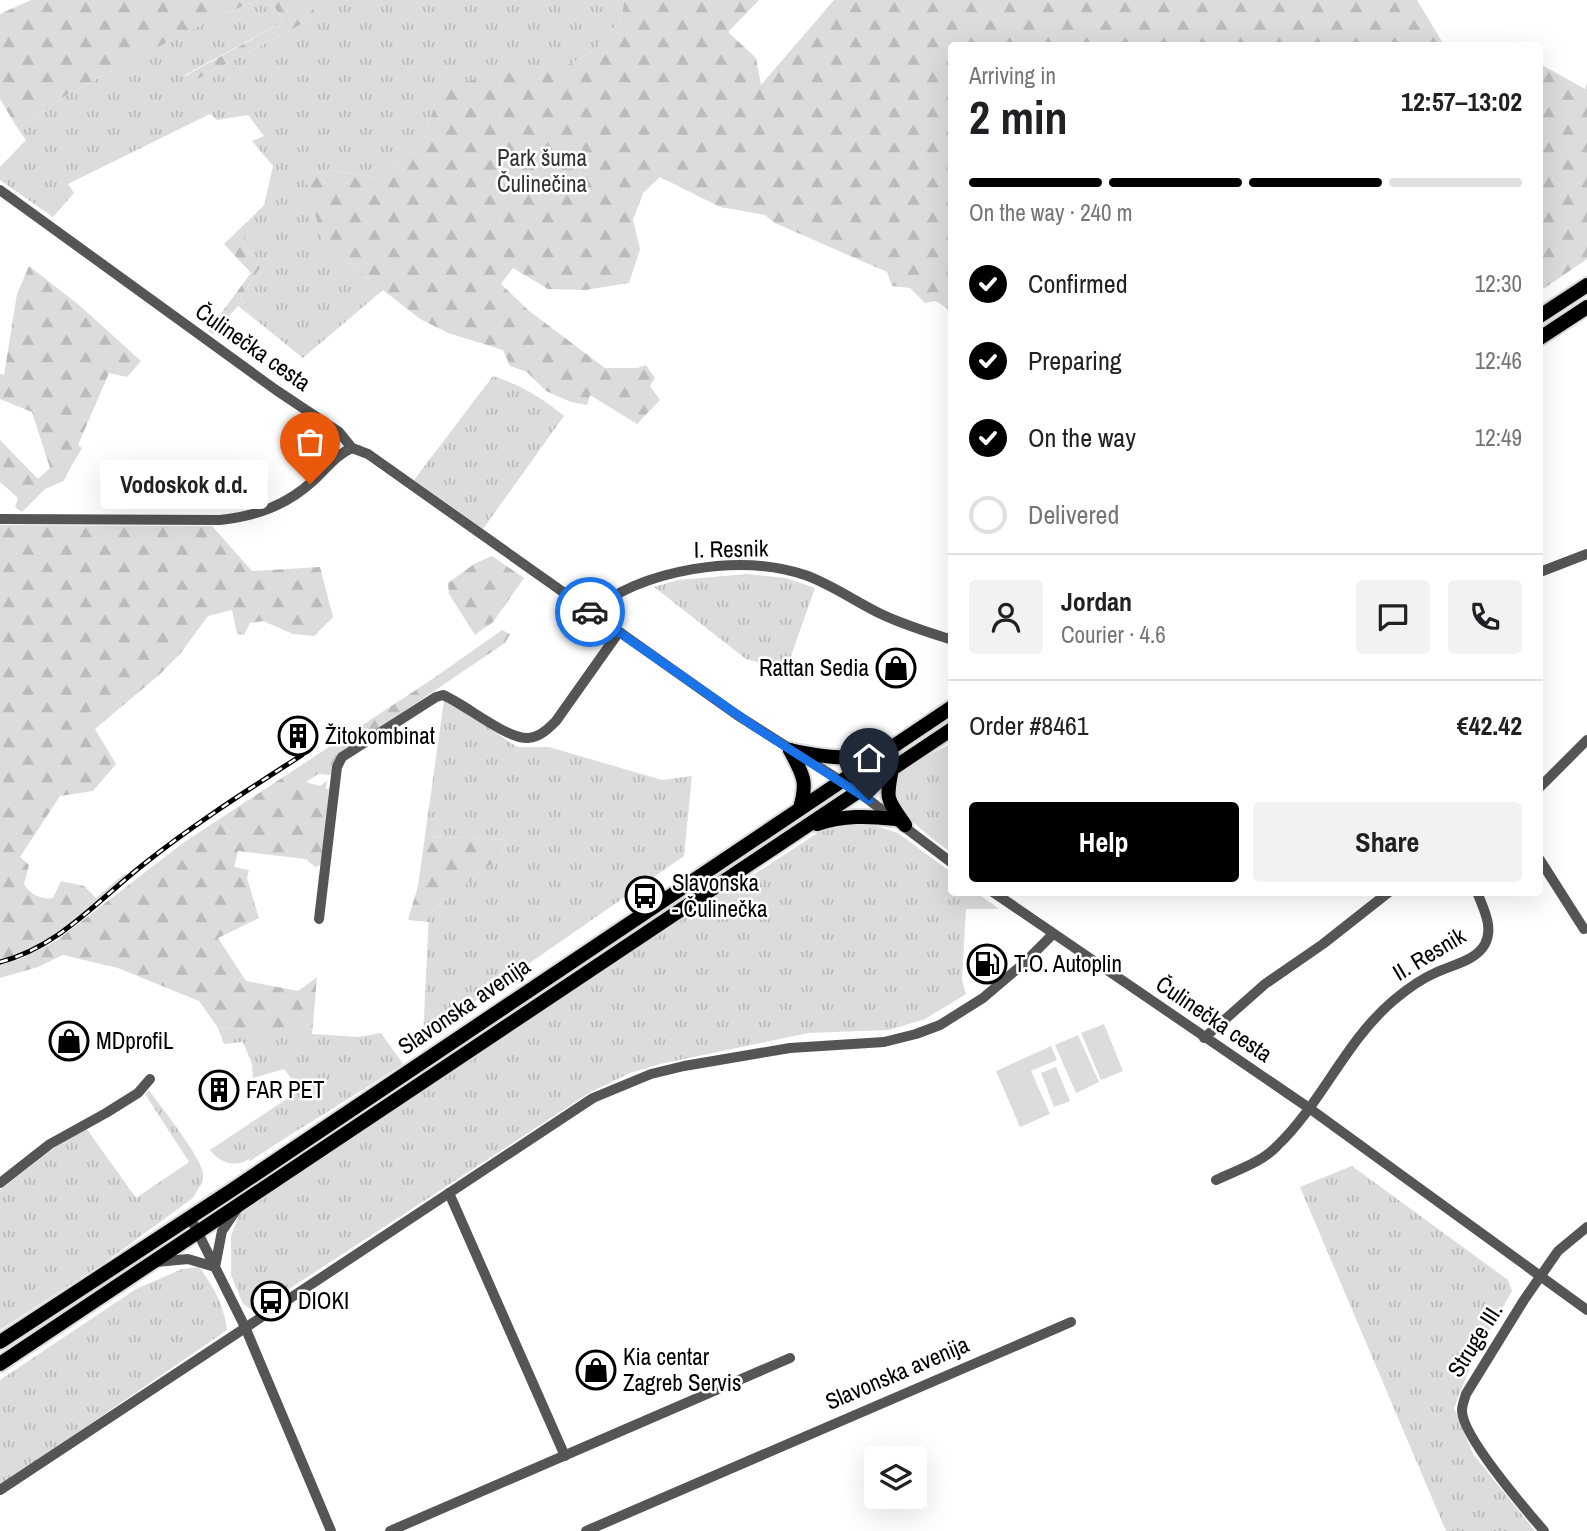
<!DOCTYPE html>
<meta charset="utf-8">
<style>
body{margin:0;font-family:"Archivo Narrow",sans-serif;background:#f2f2f2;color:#202124;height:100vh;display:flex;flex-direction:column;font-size:26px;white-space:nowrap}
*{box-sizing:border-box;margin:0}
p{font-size:23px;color:#757577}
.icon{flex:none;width:38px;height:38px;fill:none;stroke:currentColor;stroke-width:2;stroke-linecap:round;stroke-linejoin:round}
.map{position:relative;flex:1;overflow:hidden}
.side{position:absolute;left:948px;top:42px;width:595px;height:854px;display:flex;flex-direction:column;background:#fff;border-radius:7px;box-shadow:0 7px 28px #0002}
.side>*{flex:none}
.buttons{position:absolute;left:864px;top:1446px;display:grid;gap:14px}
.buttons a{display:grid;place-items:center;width:63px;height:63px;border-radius:7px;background:#fff;box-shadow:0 7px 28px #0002;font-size:35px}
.pin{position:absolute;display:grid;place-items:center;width:60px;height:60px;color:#fff;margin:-72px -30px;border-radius:50% 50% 50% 0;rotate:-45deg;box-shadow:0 0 7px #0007}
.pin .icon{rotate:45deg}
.courier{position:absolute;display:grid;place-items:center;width:70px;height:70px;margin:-35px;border:5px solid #1a73e8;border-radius:50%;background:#fff;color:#222;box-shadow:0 2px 9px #0007}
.bubble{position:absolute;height:49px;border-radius:7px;background:#fff;box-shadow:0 7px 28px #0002;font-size:23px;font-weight:700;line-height:49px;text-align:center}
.summary em{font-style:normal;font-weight:700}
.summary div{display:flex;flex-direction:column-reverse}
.summary{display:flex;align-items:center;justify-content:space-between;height:119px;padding:0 21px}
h1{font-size:46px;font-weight:700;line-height:52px}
.bar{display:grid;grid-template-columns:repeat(4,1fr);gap:10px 7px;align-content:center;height:84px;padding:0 21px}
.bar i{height:9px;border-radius:5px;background:#e0e0e0}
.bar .current{background:#000}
.bar p{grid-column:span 4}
.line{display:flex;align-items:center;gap:18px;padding:0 21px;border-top:2px solid #e0e0e0}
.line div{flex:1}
.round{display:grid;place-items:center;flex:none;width:74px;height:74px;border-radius:7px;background:#f2f2f2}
ol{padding:0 21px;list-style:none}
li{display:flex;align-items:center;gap:21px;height:77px}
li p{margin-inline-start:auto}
li .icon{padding:7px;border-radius:50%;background:#000;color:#fff;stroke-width:4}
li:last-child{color:#757577}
li i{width:38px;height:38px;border:4px solid #e0e0e0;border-radius:50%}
.button{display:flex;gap:14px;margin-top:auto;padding:14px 21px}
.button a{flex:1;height:80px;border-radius:7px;background:#000;color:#fff;font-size:28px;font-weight:700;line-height:80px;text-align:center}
.button a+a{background:#f2f2f2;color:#202124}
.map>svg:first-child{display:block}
</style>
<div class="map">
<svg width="1587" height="1531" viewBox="0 0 1587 1531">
<defs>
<pattern id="grass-tufts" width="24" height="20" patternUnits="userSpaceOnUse" patternTransform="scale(1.75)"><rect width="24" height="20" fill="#dcdcdc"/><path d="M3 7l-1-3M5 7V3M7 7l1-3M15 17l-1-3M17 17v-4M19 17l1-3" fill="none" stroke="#bbb"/></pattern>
<pattern id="forest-firs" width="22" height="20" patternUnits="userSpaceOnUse" patternTransform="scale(1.75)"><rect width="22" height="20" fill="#dcdcdc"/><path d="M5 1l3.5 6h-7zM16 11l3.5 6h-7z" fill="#bbb"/></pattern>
</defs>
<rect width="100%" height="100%" fill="#fff"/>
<!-- grass -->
<g fill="url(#grass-tufts)">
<polygon points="258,0 271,0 283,22 185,75 188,84 317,16 308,0 624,0 622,18 596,49 570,64 534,70 440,93 418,149 377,178 327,169 323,243 383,290 303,358 252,317 240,298 260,268 242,242 253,216 264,205 273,166 252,141 264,136 248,115 217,120 210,114 68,184 74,193 53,217 0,180 0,167 26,140 18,129 66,95 210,20"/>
<path d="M493 376C521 385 541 397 564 416L483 529 414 480Z"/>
<polygon points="747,574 786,578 815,588 786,670 746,659 654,587 678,580"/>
<polygon points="444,700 450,701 517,747 549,747 662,780 692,776 684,856 423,1037 429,913 501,856 506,840 425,836"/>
<path d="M952 743V853C933 839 877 802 900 775 912 761 936 752 952 743Z"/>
<polygon points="861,821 898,833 952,873 952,892 977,893 999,909 966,909 962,980 966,994 925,1019 889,1030 808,1033 660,1064 630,1073 589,1093 260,1308 251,1309 243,1304 231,1275 231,1236 240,1212 724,889 753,875 822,830"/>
<path d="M218 1028 359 1037 381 1033 403 1064C353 1097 301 1127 250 1161L249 1159C235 1168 220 1163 210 1150L300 1090 284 1069 253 1078 252 1064 243 1042 224 1044Z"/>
<path d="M149 1090C160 1106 203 1159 203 1174 204 1184 196 1191 193 1198L101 1265 0 1330V1190L55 1147 86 1128 136 1198 189 1162 145 1094Z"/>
<polygon points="1352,1166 1508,1280 1512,1291 1473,1360 1454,1408 1473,1454 1535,1531 1446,1531 1300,1187"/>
<path d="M199 1267C214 1287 224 1306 227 1330L0 1486V1380L136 1289 182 1269Z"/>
</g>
<!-- forest -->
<g fill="url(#forest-firs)">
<polygon points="31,0 258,0 210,20 66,95 18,129 0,99 0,14"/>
<polygon points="271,0 308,0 317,16 188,84 185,76 283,22"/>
<polygon points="624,0 759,0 728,32 756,58 761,85 834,0 1417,0 1444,45 952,46 952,312 936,301 925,303 910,288 892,286 887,272 775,223 765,215 720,207 660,177 643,193 633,220 640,249 629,283 585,290 548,289 513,268 501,284 528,310 605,368 637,368 646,365 655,378 650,386 660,400 637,424 590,395 587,405 571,402 546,391 527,372 510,366 503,350 448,333 420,319 323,243 305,176 327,169 377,178 418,149 440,93 486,75 570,64 596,49 622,18"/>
<polygon points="1540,64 1585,89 1587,83 1587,259 1540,291"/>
<polygon points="253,216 242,242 260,268 240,298 252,317 238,306 213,334 208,331 251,273 224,244"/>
<polygon points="29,266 79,305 141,361 127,377 109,373 78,445 82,448 63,481 45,489 22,512 15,507 18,498 0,482 0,440 38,479 50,468 32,412 0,399 0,374 4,375 17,294"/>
<path d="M0 525 212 526 252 571 320 567 333 617 314 636 293 634 263 621 250 623 244 635 237 634 232 610 208 616 180 654 159 675 95 729 116 764 93 791 60 796 20 857 29 865 24 884C30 894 41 900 53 898L61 881 84 886 96 898 124 874 128 875C90 910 50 947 0 960Z"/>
<polygon points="492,556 524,578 493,622 475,635 449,594 448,583 474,564"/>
<polygon points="502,630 510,634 505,643 341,754 331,775 318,774 306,782 320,786 327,781 326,789 329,789 323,864 315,867 306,859 238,851 234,867 249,870 247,878 259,918 218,938 246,981 298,991 317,977 312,1035 218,1028 199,1001 118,968 63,955 38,967 0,978 0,964 20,959 56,941 183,843 434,678"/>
<polygon points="425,836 506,840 501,856 429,913 429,922 408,920 418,886"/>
</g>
<!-- green -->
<g fill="#dcdcdc">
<polygon points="1104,1024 1123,1071 1101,1080 1081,1033"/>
<polygon points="1078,1035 1099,1082 1076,1093 1055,1045"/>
<polygon points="1051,1046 1057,1060 1031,1071 1050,1114 1020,1127 996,1071"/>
<polygon points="1056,1067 1070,1101 1054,1107 1041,1073"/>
</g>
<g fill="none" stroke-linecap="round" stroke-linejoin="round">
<defs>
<g id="major">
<polyline points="1540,316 1587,285"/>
<polyline points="1540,338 1587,307"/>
<path d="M790 750C819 756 849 762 878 752"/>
<path d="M790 750C803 775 808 781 800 808"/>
<path d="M892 768C886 801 886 797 905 825"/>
<path d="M817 824C844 815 868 816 896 819"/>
<polyline points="0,1342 232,1190 952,707"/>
<polyline points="0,1364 952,729"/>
</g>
</defs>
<!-- major casing -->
<use href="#major" stroke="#dbdbdb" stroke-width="18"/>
<!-- minor -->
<g stroke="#555" stroke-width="10">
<polyline points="0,190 276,390 339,432 352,448 368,454 737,715 857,791 952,863"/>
<path d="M0 519 220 520C257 516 287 505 314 480 326 469 337 454 352 448"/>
<polyline points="1540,572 1587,554"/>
<path d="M590 612C644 569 739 553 805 575 831 584 856 602 881 614 904 625 928 632 952 640"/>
<polyline points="1540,787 1587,740"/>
<polyline points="1540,860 1584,929"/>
<polyline points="993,892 1309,1108 1587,1310"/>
<path d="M319 919 337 767 342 757 436 697 443 695C465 704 506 739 528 738 540 737 548 729 556 721L619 632"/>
<polyline points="1204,1038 1265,984 1323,944 1389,892"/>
<path d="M1216 1180C1237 1170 1261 1163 1277 1146 1322 1103 1346 1040 1394 1000 1406 990 1421 979 1435 973 1451 965 1476 961 1485 944 1494 927 1483 908 1477 892"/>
<polyline points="0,1183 50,1144 106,1113 138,1093 150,1079"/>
<polyline points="449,1193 565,1456"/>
<polyline points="190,1217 245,1327 331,1531"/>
<polyline points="156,1262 188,1259 215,1267"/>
<polyline points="215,1267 222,1231 237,1209"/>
<polyline points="0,1490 593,1098 651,1074 684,1066 790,1048 884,1042 916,1034 940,1025 983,998 1023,964 1053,934"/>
<polyline points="390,1531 790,1358"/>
<polyline points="586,1531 1071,1322"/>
<path d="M1544 1531C1526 1510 1461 1435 1462 1410 1462 1405 1465 1398 1466 1394L1524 1300 1558 1251 1587 1227"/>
</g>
<!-- major -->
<use href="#major" stroke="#000" stroke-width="14"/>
<defs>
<path id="rail" d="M0 962C59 947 98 900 144 864 194 824 248 790 302 755"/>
</defs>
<!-- rail casing -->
<use href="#rail" stroke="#000" stroke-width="5"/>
<!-- rail -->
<use href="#rail" stroke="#fff" stroke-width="2.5" stroke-dasharray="8" stroke-linecap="butt"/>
</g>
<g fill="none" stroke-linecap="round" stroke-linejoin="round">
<!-- done -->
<polyline stroke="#595959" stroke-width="7" stroke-dasharray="0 12.6" points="310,484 345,451 352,448 359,449 590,612"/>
<!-- route -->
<polyline stroke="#1a73e8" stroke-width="9" points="590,612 755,727 869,800"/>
</g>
<!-- icons -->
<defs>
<symbol id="shop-ring" viewBox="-11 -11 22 22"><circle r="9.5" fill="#fff" stroke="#000" stroke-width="1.5"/><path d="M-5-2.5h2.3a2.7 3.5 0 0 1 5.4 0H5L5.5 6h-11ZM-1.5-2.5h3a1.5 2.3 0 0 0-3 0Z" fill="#000"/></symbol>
<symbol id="building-ring" viewBox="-11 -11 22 22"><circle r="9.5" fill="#fff" stroke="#000" stroke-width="1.5"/><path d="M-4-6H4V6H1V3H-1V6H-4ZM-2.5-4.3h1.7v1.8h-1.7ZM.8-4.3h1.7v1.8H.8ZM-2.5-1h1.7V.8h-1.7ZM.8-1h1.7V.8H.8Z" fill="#000"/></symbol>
<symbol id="bus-ring" viewBox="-11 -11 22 22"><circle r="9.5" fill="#fff" stroke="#000" stroke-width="1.5"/><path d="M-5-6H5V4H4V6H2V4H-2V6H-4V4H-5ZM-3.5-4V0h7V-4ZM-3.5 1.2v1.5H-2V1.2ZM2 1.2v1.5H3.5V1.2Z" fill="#000"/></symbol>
<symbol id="fuel-ring" viewBox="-11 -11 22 22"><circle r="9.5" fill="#fff" stroke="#000" stroke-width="1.5"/><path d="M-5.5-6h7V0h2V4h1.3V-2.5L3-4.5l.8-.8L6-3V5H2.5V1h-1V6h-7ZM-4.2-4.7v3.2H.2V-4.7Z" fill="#000"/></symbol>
</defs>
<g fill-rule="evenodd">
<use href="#shop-ring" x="874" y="646" width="44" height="44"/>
<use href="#building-ring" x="276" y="714" width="44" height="44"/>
<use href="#bus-ring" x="623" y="874" width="44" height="44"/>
<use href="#fuel-ring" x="965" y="942" width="44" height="44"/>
<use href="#shop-ring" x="47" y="1019" width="44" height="44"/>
<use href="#building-ring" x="197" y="1068" width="44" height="44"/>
<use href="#bus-ring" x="249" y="1279" width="44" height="44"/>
<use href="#shop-ring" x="574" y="1348" width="44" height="44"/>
</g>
<g text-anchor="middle" stroke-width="5" stroke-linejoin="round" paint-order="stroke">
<!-- park labels -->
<g font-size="23" fill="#333" stroke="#fff">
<text x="542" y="166">Park šuma<tspan x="542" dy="26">Čulinečina</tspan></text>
</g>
<!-- street labels -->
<g font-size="23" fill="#000" stroke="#fff">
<text transform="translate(253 347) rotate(35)" y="8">Čulinečka cesta</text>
<text transform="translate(731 549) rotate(-1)" y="8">I. Resnik</text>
<text transform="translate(1429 954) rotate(-31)" y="8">II. Resnik</text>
<text transform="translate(464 1006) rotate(-34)" y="8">Slavonska avenija</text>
<text transform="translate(1214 1019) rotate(34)" y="8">Čulinečka cesta</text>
<text transform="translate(1475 1340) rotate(-58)" y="8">Struge III.</text>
<text transform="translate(897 1373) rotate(-23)" y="8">Slavonska avenija</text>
</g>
<!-- poi labels -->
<g font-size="23" fill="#000" stroke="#fff" text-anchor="start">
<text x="869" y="676" text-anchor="end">Rattan Sedia</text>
<text x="325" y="744">Žitokombinat</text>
<text x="672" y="891">Slavonska<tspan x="672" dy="26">- Čulinečka</tspan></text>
<text x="1014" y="972">T.O. Autoplin</text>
<text x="96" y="1049">MDprofiL</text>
<text x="246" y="1098">FAR PET</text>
<text x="298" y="1309">DIOKI</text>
<text x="623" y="1365">Kia centar<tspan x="623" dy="26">Zagreb Servis</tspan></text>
</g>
</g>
</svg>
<div class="buttons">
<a><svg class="icon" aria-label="layers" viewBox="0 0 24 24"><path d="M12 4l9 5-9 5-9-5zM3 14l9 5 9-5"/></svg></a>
</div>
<div class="pin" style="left:310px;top:484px;background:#ea580c"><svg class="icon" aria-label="bag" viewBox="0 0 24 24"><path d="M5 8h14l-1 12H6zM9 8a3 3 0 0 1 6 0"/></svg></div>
<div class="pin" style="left:869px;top:800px;background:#1f2937"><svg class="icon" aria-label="home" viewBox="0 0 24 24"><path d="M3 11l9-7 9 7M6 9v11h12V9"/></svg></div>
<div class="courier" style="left:590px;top:612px"><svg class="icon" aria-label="car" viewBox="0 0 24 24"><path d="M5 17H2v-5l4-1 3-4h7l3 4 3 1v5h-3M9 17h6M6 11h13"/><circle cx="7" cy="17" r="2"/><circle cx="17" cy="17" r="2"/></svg></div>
<div class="bubble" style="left:100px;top:460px;width:168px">Vodoskok d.d.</div>
<section class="side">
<div class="summary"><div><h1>2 min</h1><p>Arriving in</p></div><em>12:57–13:02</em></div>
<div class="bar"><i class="current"></i><i class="current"></i><i class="current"></i><i></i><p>On the way · 240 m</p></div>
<ol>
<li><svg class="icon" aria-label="check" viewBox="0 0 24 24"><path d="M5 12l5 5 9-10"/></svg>Confirmed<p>12:30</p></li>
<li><svg class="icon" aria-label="check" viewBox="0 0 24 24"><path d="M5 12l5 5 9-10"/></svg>Preparing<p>12:46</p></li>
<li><svg class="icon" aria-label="check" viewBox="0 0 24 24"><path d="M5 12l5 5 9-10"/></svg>On the way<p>12:49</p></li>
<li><i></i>Delivered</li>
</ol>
<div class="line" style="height:126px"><a class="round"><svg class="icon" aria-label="person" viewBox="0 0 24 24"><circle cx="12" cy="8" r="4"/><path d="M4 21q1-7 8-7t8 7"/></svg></a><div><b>Jordan</b><p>Courier · 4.6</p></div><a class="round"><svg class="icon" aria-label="chat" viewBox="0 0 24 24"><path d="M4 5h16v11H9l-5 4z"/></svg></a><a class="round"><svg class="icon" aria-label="phone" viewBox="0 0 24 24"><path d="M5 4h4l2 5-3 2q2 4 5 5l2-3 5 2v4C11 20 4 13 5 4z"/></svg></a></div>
<div class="line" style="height:91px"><div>Order #8461</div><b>€42.42</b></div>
<div class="button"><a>Help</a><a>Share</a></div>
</section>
</div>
